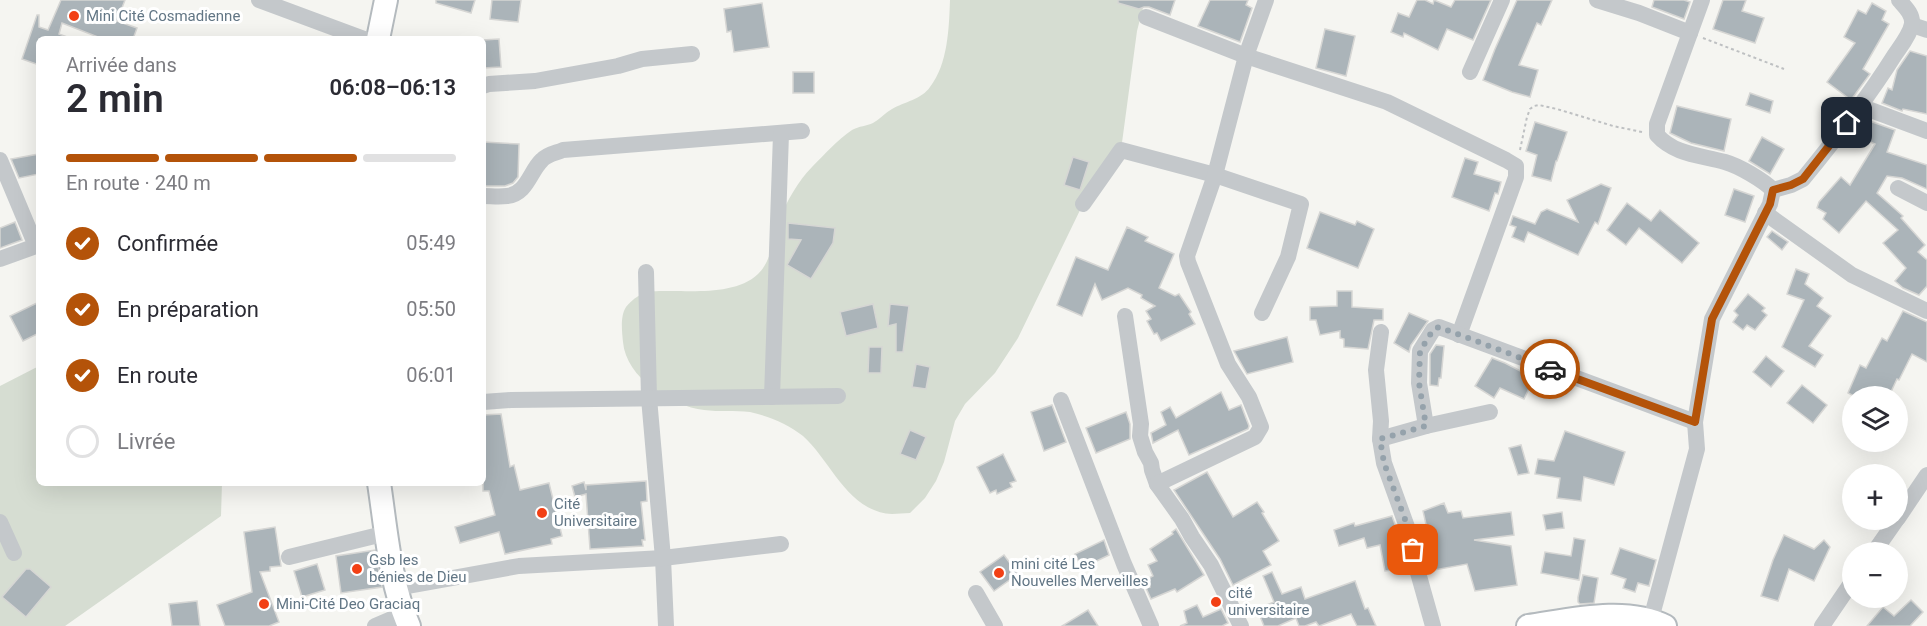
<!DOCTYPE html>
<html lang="fr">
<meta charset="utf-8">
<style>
body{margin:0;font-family:Roboto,sans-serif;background:#f2f2f3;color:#2b2b33;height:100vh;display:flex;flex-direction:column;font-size:22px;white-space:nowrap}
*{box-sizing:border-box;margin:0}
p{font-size:20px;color:#7c7c81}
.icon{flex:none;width:33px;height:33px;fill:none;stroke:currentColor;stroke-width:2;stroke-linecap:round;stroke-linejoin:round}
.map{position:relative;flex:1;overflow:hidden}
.side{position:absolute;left:36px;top:36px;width:450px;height:450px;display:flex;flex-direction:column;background:#fff;border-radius:9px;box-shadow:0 6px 24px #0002}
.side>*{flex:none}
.fabs{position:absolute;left:1842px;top:386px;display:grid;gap:12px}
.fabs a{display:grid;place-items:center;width:66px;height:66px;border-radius:50%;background:#fff;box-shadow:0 6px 24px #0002;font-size:30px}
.pin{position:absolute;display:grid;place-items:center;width:51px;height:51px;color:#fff;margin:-26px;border-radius:12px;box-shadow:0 3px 9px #0006}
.courier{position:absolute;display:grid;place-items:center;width:60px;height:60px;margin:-30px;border:4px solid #b45309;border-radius:50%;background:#fff;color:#222;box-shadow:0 2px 8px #0007}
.headline em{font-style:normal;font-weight:600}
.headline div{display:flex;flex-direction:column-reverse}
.headline{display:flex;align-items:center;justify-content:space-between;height:102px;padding:0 30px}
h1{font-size:39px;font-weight:600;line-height:45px}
.bar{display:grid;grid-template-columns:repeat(4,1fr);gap:9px 6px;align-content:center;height:72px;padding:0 30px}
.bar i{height:8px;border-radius:4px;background:#e1e1e2}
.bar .selected{background:#b45309}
.bar p{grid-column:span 4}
ol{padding:0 30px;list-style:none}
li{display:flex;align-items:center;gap:18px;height:66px}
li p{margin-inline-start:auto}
li .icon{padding:6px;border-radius:50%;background:#b45309;color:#fff;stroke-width:4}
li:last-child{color:#7c7c81}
li i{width:33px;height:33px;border:3px solid #e1e1e2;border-radius:50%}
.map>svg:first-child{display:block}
</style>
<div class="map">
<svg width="1927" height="626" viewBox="0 0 1927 626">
<rect width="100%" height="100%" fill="#f5f5f1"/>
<!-- green -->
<g fill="#d6ddd2">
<path d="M950 0H1145L1137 31 1121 150 1083 204 1018 338 995 373 965 404 955 421 944 462 936 481 925 498 910 513C904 513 898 514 892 514 848 512 831 461 803 436 788 424 768 416 750 412 735 410 719 412 704 410 671 406 626 378 623 342 622 332 620 316 626 307 629 303 636 297 640 295 647 290 662 291 671 291 698 291 737 294 758 274 772 261 773 237 779 220 787 201 798 181 812 167 825 154 837 140 852 130 859 126 867 126 873 123 880 119 885 113 892 109 904 102 922 99 930 87 948 64 949 28 950 0Z"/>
<polygon points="39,366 39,483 222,483 221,516 65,626 0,626 0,386"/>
</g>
<!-- building -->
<g fill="#abb4b9" stroke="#d6d6d4" stroke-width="1.5">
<polygon points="61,0 125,0 117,21 137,28 133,39 103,39 62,23 59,34 70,38 69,39 39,39 39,65 22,59 37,15 39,15 39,27 48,30"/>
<polygon points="436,0 475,0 471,13 436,3"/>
<polygon points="492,0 521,0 518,22 490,19"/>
<polygon points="1118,0 1175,0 1170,15 1149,7 1144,7 1139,9 1118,3"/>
<polygon points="1210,0 1248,0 1246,5 1252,8 1240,42 1198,26"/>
<polygon points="1417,0 1425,0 1433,4 1434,0 1451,7 1455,0 1491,0 1473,40 1447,29 1438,50 1404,33 1403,37 1391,32 1398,13 1409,17"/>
<polygon points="1517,0 1552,0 1541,25 1537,23 1519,65 1538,70 1530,97 1512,92 1483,80 1495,49"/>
<polygon points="1654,0 1684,0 1690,2 1684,19 1652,7"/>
<polygon points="1723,0 1746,0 1742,11 1764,18 1755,43 1713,29"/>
<polygon points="762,3 769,47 734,52 731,31 727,32 724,9"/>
<polygon points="1872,3 1886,11 1882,20 1889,24 1863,69 1870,74 1851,100 1827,82 1855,43 1844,37 1858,10 1866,14"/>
<polygon points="1325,29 1355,36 1346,76 1316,68"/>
<polygon points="499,39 501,67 483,68 483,40"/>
<polygon points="1910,51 1927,56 1927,114 1903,109 1902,111 1882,103 1888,88 1892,90 1897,70"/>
<rect x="793" y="72" width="21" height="21"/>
<polygon points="1750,93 1773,101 1770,113 1746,105"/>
<polygon points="1677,106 1731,119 1724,151 1691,143 1670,133"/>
<polygon points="1864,119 1895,130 1887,152 1927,165 1927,189 1902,178 1887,176 1877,193 1903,216 1901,218 1925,245 1918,252 1927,260 1927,286 1919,295 1903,288 1895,281 1906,268 1883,243 1898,230 1866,201 1839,233 1823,219 1826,213 1817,208 1819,202 1841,177 1850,185 1875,144 1852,134"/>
<polygon points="1535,122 1567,132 1557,161 1556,161 1551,181 1532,176 1537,155 1526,151"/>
<polygon points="1762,137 1784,149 1770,174 1749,161"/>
<polygon points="483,142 519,144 518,177 513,183 505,186 483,186"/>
<polygon points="39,154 39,174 19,178 11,159"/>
<polygon points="1073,157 1089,162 1080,190 1064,185"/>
<polygon points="1465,158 1478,162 1474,174 1501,182 1498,194 1495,193 1489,211 1452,197"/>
<polygon points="1601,184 1611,188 1598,224 1595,222 1578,255 1528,232 1524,242 1512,237 1516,227 1510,225 1513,216 1535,224 1541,212 1547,209 1578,222 1567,200"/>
<polygon points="1734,189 1754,196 1745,222 1725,215"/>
<polygon points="1627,203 1651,221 1660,210 1699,243 1682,263 1639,228 1626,245 1607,230"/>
<polygon points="1320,212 1355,225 1357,221 1374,229 1358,268 1307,248"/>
<polygon points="15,222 22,240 0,248 0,228"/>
<polygon points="788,223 835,228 833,243 811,279 787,265 801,240 788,239"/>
<polygon points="1127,227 1148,237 1145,241 1174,254 1159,288 1175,296 1179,294 1191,312 1189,314 1195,324 1161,341 1157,333 1154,334 1147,321 1151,319 1146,311 1155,306 1141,298 1142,295 1128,288 1102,300 1095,284 1082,316 1057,305 1076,257 1108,270"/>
<polygon points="1772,231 1788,242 1782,250 1767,237"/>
<polygon points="1796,269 1809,274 1805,284 1823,298 1817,306 1831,316 1809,346 1823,355 1815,367 1782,347 1804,300 1787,294"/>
<polygon points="1337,291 1352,291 1352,307 1383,309 1383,320 1374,320 1368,349 1344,347 1344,339 1340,338 1340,331 1320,335 1316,320 1310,320 1310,307 1337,306"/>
<polygon points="1748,294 1765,308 1762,311 1767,315 1755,330 1747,325 1743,330 1733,322 1738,315 1734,311"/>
<polygon points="39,302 39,333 23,341 10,316"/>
<polygon points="873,304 878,328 846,336 840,312"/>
<polygon points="890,304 909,306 903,352 896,352 896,324 888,326"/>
<polygon points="1903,311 1927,322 1927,362 1912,354 1899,380 1897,379 1889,396 1854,396 1848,393 1860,365 1866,368 1882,338 1887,341"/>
<polygon points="1409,313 1428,321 1411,345 1409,352 1394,343"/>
<polygon points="1287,337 1293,362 1247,374 1234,351"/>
<polygon points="1436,345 1444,346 1441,378 1439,378 1438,386 1430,385 1430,354"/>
<polygon points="869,347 882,347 881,373 868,373"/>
<polygon points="1766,356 1784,371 1771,387 1753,372"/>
<polygon points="1492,358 1505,363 1534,378 1524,399 1500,388 1494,398 1475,386"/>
<polygon points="916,364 930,367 926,389 912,387"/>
<polygon points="1802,385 1827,405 1813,423 1787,403"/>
<polygon points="1221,392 1229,410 1241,405 1249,426 1248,429 1189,455 1178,430 1153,443 1151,433 1166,425 1161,412 1170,407 1176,418"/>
<polygon points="1052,405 1066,442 1044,451 1031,412"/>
<polygon points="1126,412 1130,424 1130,439 1096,453 1086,428"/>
<polygon points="501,414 510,467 514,465 520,490 549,483 562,536 551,539 552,544 505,554 499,532 460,543 455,527 495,515 489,491 483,491 483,415"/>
<polygon points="910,430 926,437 916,460 900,454"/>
<polygon points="1565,431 1625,452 1614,485 1584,477 1581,501 1557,498 1560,478 1535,474 1538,459 1554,461"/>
<polygon points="1521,445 1529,473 1518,475 1509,448"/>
<polygon points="1003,454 1016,481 1010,483 1012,487 997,494 996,490 990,493 977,467"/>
<polygon points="1207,472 1233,517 1257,502 1264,512 1262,513 1279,541 1263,551 1271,565 1233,585 1220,559 1174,490"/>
<polygon points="646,481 647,501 641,502 645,540 642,540 643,546 590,549 586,494 575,497 572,486 584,482 586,490 586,485"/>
<polygon points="1444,503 1448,513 1461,511 1463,518 1511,512 1514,535 1474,540 1511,546 1517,585 1475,591 1467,564 1429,571 1424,552 1432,551 1423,511"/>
<polygon points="1562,512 1564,528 1546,530 1543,515"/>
<polygon points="1392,516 1401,541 1406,568 1385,571 1380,545 1367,548 1364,538 1339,546 1334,530 1354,523 1355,526"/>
<polygon points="275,527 281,566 270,567 270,571 260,572 279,622 269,626 225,626 217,605 252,592 244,532"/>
<polygon points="1176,529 1204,575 1177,592 1175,589 1151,599 1146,588 1150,587 1147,579 1153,576 1148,565 1157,561 1150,549 1173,534 1172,532"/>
<polygon points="1784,535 1814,549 1824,540 1830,547 1814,581 1789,569 1778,601 1761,596 1773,560"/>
<polygon points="1574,538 1585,540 1579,580 1541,573 1545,552 1571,556"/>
<polygon points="1104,540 1109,555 1082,568 1075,554"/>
<polygon points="1620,548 1656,560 1649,586 1638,583 1635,592 1623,588 1626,579 1611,574"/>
<polygon points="375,550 382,587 341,593 336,556"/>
<polygon points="1004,555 1018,574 994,591 980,572"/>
<polygon points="317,564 325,590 302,597 294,571"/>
<polygon points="26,569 30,569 51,587 26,617 2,597"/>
<polygon points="1272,572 1282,594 1301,587 1305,599 1355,581 1365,609 1368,608 1376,626 1357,626 1351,614 1319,626 1316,622 1305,626 1299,626 1296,618 1278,626 1264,626 1257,609 1274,602 1263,576"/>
<polygon points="1583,575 1598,578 1594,603 1580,604 1578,602 1578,597"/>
<polygon points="1911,600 1923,612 1910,626 1867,626 1883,607 1894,616"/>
<polygon points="197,601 200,626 172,626 169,604"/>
<polygon points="1197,605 1203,617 1221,609 1228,623 1222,626 1180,626 1187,623 1184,611"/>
<polygon points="1088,610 1098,626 1062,626"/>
</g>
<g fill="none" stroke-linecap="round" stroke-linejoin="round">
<defs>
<g id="secondary">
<polyline points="378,39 386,0"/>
<path d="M379 483C386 529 390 584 409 626"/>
<path d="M1528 626C1570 620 1626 606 1665 626"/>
</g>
</defs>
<!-- secondary casing -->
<use href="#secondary" stroke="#b4babe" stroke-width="26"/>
<!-- path -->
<g stroke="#bec0c2" stroke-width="2" stroke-dasharray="3 3" stroke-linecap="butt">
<polyline points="1703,38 1784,69"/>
<polyline points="1520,150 1527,117 1530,109 1534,106 1539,105 1557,109 1613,126 1642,132"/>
</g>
<!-- street -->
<g stroke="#c4c8cb" stroke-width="16">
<polyline points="259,0 364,39"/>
<polyline points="1597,0 1639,13 1690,33"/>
<polyline points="1146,17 1246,56 1387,102 1506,160 1516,166 1516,177 1459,335"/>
<polyline points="1912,25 1927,30"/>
<polyline points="1470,72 1502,0"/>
<polyline points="483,86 489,84 535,81 618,66 642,59 692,54"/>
<polyline points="1860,106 1927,131"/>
<polyline points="0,160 36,246 39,245"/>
<polyline points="1898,188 1927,203"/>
<path d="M1773 190 1791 185 1803 179C1835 140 1867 99 1894 56 1900 47 1910 35 1912 24 1913 14 1905 7 1899 0"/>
<path d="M483 196C491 196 499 197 507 196 527 194 530 171 542 160 547 154 556 153 563 150L802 131"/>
<polyline points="1083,204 1121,150 1215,175 1301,204 1288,257 1262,313"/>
<polyline points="1765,213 1852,275 1927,311"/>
<polyline points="0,259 36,246"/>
<polyline points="646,272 649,398 663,558 666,626"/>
<polyline points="1125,316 1141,424 1140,436 1145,452 1151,463 1152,470 1157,484 1182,519 1192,537 1211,565 1241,626"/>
<polyline points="1381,332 1376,370 1381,421 1380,439 1384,463 1411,538 1415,562 1433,626"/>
<polyline points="772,397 781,134"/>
<polyline points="1061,400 1124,564 1151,626"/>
<polyline points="483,402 511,400 838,396"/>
<polyline points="1426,426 1419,383 1420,351 1433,330 1439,327 1695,422"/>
<polyline points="1380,439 1426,426 1490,412"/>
<polyline points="1157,484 1255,437 1261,427 1249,397 1228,364 1188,262 1187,256 1215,175 1246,56 1266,0"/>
<polyline points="1898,518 1927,475"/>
<polyline points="0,522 14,553"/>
<polyline points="1874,552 1897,519"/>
<polyline points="289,557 387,533"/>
<polyline points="397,588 519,566 663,558 781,544"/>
<polyline points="976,593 995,626"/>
<path d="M1651 619 1697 449 1695 422 1712 319 1770 204 1773 190C1763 180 1739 166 1725 162 1700 155 1675 155 1657 135V124L1702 0"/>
<polyline points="375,626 403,614"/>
<polyline points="1822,626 1852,582"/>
</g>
<!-- secondary -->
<use href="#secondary" stroke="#fff" stroke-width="22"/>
</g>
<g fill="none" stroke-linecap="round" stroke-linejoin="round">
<!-- done -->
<polyline stroke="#95a2ab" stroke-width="6" stroke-dasharray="0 10.8" points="1413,550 1412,538 1384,463 1380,439 1426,426 1419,383 1420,351 1433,330 1439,327 1550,369"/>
<!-- route -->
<polyline stroke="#b45309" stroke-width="8" points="1550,369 1695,422 1712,319 1770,204 1773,190 1791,185 1803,179 1847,123"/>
</g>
<!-- markers -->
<g fill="#f24015" stroke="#fff" stroke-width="2">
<circle cx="74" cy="16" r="6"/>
<circle cx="542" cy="513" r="6"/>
<circle cx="357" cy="569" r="6"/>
<circle cx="999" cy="573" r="6"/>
<circle cx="1216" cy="602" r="6"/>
<circle cx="264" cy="604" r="6"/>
</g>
<g text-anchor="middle" stroke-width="6" stroke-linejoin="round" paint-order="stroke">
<!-- poi labels -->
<g font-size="15" fill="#627685" stroke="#fff" text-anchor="start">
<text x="86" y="21">Mini Cité Cosmadienne</text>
<text x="554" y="509">Cité<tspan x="554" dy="17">Universitaire</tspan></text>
<text x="369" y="565">Gsb les<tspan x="369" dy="17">bénies de Dieu</tspan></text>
<text x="1011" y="569">mini cité Les<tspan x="1011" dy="17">Nouvelles Merveilles</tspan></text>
<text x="1228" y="598">cité<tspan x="1228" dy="17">universitaire</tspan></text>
<text x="276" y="609">Mini-Cité Deo Graciaq</text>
</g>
</g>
</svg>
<div class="fabs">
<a><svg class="icon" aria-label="layers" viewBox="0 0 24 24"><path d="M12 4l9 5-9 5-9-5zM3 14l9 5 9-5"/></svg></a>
<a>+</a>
<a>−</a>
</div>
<div class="pin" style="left:1413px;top:550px;background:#ea580c"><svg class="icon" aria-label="bag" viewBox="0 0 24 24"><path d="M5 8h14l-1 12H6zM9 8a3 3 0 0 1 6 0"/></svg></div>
<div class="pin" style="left:1847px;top:123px;background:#1f2937"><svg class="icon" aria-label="home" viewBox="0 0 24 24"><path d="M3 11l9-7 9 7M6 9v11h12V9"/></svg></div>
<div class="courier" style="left:1550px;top:369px"><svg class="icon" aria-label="car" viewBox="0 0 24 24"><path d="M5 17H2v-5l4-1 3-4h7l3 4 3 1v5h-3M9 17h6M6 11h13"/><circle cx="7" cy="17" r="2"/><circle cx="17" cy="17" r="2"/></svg></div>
<section class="side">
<div class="headline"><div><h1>2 min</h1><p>Arrivée dans</p></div><em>06:08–06:13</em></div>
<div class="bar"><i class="selected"></i><i class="selected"></i><i class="selected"></i><i></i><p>En route · 240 m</p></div>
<ol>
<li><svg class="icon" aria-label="check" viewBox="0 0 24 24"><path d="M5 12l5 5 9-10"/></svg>Confirmée<p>05:49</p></li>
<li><svg class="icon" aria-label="check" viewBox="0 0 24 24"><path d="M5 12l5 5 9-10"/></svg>En préparation<p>05:50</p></li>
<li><svg class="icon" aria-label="check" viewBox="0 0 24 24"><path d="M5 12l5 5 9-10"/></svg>En route<p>06:01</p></li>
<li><i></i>Livrée</li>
</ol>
</section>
</div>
